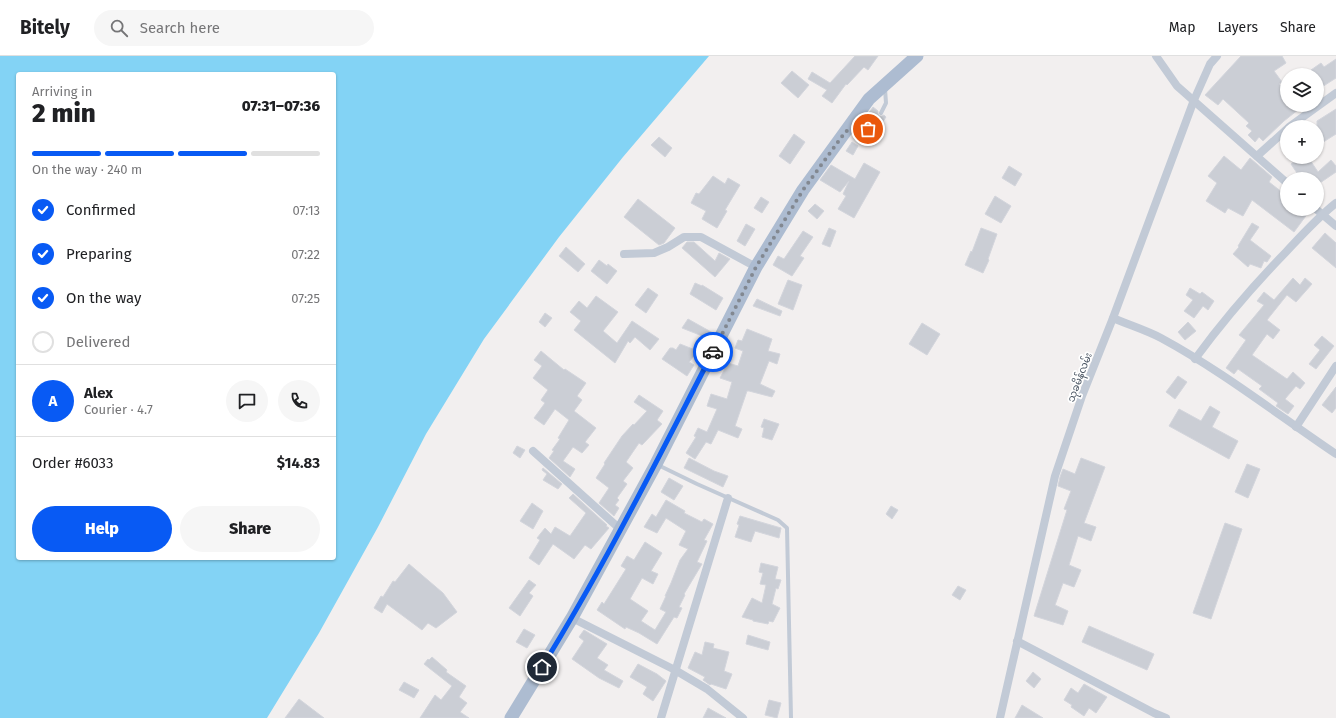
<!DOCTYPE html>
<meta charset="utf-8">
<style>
body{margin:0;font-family:"Fira Sans","Noto Sans Myanmar",sans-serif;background:#f6f6f6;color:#202124;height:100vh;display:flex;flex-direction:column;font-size:15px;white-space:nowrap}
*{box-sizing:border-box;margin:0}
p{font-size:13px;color:#757577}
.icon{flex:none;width:22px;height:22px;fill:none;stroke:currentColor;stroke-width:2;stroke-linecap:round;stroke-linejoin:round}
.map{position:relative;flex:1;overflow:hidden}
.details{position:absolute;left:16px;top:16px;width:320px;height:488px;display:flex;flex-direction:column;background:#fff;border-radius:4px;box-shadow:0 1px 3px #0004}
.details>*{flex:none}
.controls{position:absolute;left:1280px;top:12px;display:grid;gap:8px}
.controls a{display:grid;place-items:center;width:44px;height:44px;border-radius:50%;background:#fff;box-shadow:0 1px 3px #0004;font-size:20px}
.pin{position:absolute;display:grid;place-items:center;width:34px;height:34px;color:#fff;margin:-17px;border:2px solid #fff;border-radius:50%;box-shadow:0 1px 4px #0007}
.courier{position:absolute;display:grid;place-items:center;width:40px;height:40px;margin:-20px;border:3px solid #085af4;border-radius:50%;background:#fff;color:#222;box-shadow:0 1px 5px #0007}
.headline em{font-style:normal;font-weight:800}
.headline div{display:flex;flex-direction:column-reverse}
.headline{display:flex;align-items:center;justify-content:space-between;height:68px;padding:0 16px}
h1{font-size:26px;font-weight:800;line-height:30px}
.bar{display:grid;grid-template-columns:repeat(4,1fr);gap:6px 4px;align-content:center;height:48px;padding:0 16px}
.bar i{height:5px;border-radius:3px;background:#e0e0e0}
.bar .selected{background:#085af4}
.bar p{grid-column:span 4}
.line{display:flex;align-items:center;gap:10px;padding:0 16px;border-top:1px solid #e0e0e0}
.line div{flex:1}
.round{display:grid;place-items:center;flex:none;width:42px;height:42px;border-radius:21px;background:#f6f6f6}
ol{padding:0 16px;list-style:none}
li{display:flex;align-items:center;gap:12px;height:44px}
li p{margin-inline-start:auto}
li .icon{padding:4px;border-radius:50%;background:#085af4;color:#fff;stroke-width:4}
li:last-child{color:#757577}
li i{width:22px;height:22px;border:2px solid #e0e0e0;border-radius:50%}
.action{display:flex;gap:8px;margin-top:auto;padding:8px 16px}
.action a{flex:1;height:46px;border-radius:24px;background:#085af4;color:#fff;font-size:16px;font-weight:800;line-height:46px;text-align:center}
.action a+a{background:#f6f6f6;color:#202124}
header{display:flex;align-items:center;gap:24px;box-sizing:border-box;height:56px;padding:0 20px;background:#fff;border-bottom:1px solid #e0e0e0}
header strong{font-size:19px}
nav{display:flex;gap:22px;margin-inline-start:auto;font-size:14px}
.search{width:280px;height:36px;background:#f6f6f6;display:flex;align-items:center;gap:10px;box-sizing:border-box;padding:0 14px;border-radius:22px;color:#757577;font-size:15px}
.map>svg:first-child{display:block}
</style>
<header>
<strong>Bitely</strong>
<div class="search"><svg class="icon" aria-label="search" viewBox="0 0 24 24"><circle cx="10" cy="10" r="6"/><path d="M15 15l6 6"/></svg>Search here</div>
<nav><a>Map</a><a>Layers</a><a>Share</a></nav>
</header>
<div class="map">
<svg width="1336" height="662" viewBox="0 0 1336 662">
<rect width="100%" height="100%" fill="#f2efef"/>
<!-- water -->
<path fill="#83d3f5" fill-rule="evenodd" d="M0 0H709L623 101 559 181 484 283 426 378 378 471 319 577 267 662H0ZM18 18H334V502H18Z"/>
<!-- building -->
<g fill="#cbced5" stroke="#d3d5dc">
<polygon points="855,0 878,0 868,14 864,11 847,29 846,28 832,47 822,40 827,34 808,23 812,16 830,27"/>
<polygon points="1241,0 1282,0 1286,7 1274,15 1282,26 1279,28 1287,36 1287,49 1304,49 1284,65 1263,85 1259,81 1255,86 1248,79 1252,75 1246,70 1249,67 1223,43 1218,49 1205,39"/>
<polygon points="1336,3 1336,22 1322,31 1317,24 1317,19 1314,19 1311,14 1321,7 1324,11"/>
<polygon points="792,15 809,29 798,42 781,27"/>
<polygon points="873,51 878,55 878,58 879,60 882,60 884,59 886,61 875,77 871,75 870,70 865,70 861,68"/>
<polygon points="1336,53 1336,78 1317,90 1317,65"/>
<polygon points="794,78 805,86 790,108 779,100"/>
<polygon points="659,81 672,92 665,101 651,89"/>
<polygon points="852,86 858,90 853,99 846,95"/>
<polygon points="1224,100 1241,114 1250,102 1272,121 1269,126 1287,140 1287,153 1311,153 1294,176 1252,144 1243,160 1228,152 1225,157 1206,145 1217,127 1208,120"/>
<polygon points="1301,101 1308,101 1318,116 1331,104 1336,110 1336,116 1317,129 1317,123 1301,123 1291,108"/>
<polygon points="864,107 880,116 854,162 838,153 846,140 843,138 849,125 840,136 820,124 831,109 855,123"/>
<polygon points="1009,110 1022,118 1015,130 1002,122"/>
<polygon points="713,120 725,128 728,122 740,129 725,154 727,155 717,172 702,163 706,155 691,147 696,137 699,138"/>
<polygon points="995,140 1011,150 1001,167 985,158"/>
<polygon points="761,141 769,146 762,157 754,152"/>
<polygon points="638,143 675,172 664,187 659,189 624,161"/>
<polygon points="815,148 824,155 817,163 808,155"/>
<polygon points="1252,167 1259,171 1250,184 1271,200 1267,206 1264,205 1261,212 1250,208 1248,211 1233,198 1239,191 1238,190"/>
<polygon points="746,168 755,173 745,190 737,185"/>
<polygon points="829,172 836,175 830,191 822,188"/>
<polygon points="981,172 997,178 988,203 989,204 983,217 965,209 971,195 972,196"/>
<polygon points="803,175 813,181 800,200 804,202 792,220 773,209 778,200 784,203"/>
<polygon points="1325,177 1336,187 1336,212 1312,192"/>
<polygon points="687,186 694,186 715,205 719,197 730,203 715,221 682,192"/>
<polygon points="566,191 585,208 578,216 559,200"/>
<polygon points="599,204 607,210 608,208 617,215 607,228 591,215"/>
<polygon points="1293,222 1300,229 1305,222 1312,228 1296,246 1287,239 1267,264 1280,274 1273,283 1267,278 1252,299 1287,323 1293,316 1305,327 1300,333 1296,330 1285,343 1294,350 1288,358 1276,350 1278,347 1259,333 1262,330 1238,313 1234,318 1226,312 1246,284 1239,279 1264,249 1257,245 1264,236 1274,244"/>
<polygon points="788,224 802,229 793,254 778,248"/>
<polygon points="695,227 702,230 702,229 723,242 716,254 690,238"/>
<polygon points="648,232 658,239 646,257 635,249"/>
<polygon points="1190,232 1200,238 1202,236 1214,245 1208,254 1203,250 1194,262 1184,255 1193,244 1186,239"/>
<polygon points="596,240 618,256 603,275 617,287 632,265 659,283 650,294 635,281 630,287 628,285 615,307 574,274 581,265 570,256 579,245 587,252"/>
<polygon points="757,243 782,255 780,260 753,250"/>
<polygon points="545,257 552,262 545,271 539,266"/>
<polygon points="688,263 713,277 710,283 682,272"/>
<polygon points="1188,266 1196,275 1185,284 1178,276"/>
<polygon points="922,267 940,278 927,299 909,288"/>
<polygon points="747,273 772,283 768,295 780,298 777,308 769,305 760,328 775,335 772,341 749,335 747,335 735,370 742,373 738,382 718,374 711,388 706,386 695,403 686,397 696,381 694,380 698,372 707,376 717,353 707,350 711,338 727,343 732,326 720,322 728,307 738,310 743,295 735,292 738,284 742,285"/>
<polygon points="1322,280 1334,290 1316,313 1309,308 1320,294 1314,289"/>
<polygon points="680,288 698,295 689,306 694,309 687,320 662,303 670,292 673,292 676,294"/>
<polygon points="541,295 564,314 565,313 586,327 577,340 582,344 574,355 596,372 585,386 589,389 582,397 573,391 563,405 575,413 570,421 549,402 554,395 552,394 560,383 558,382 569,364 555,353 544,369 534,362 545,347 541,344 548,334 533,322 542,310 534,304"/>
<polygon points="1178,320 1187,326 1175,343 1166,336"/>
<polygon points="1336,331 1336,352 1332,357 1322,349"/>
<polygon points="639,339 663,355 657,364 662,368 642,389 639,387 626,406 633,412 623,425 627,428 617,442 619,444 615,449 619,452 614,460 599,447 609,432 596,422 605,408 604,407 622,380 633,368 634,369 647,355 634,346"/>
<polygon points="1210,350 1220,356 1212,371 1238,385 1229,403 1169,370 1179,353 1201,365"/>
<polygon points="764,363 779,368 772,384 762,381 764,372 761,371"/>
<polygon points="517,390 525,394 520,402 513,397"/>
<polygon points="689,402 714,415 728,420 723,431 684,412"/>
<polygon points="1081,402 1105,411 1084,467 1096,471 1091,485 1078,480 1069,509 1081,514 1074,531 1063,527 1055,549 1068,555 1063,569 1034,560 1067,454 1064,453 1071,435 1058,430 1060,421 1063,413 1075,418"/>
<polygon points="1247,408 1260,413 1248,442 1235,436"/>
<polygon points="543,412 562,428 558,433 543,424 547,418 542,414"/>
<polygon points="669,422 683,430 674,444 661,436"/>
<polygon points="573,438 607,469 606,470 609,472 591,493 585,489 574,503 553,488 539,509 529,502 540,484 537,482 545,472 551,478 555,471 570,480 586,457 569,442"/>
<polygon points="666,444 685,455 684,457 702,466 704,463 713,468 704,484 707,485 697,506 702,508 684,538 685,539 679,551 682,552 677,562 674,561 657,588 639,577 626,571 625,573 597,554 602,546 604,548 626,513 621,510 627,500 634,504 645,486 662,497 651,515 658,518 653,528 642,522 630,543 648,555 641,565 655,574 666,556 660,553 666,540 665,540 671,527 680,504 688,493 679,489 686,475 666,462 657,477 644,471 652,458 656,461"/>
<polygon points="532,447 543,455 533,473 520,465"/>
<polygon points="891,450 898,454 892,463 886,458"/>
<polygon points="740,460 781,472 779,482 755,475 751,486 735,481 739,469 737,468"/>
<polygon points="1225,467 1242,473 1211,563 1193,557"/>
<polygon points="761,507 778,511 775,523 781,524 778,533 776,532 772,548 780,552 773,566 769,565 768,568 753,565 753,564 742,561 752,542 762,547 766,529 760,528 763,517 759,516"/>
<polygon points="409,508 443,537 457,556 436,572 428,567 422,574 387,548 382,557 374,552 381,540 383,541 393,525 395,526"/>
<polygon points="529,524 536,529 529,537 533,540 520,560 509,552"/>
<polygon points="958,530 966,534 960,544 952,539"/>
<polygon points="1089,570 1154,598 1147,614 1082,586"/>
<polygon points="524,573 535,579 527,592 516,586"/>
<polygon points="584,574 607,588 597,602 608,609 604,614 623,625 619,632 599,622 572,603 584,585 579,581"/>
<polygon points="748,579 770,586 768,594 746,588"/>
<polygon points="705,586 714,588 713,592 729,596 724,615 732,618 726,633 711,628 710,629 703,624 705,621 688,612 695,596 702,599"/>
<polygon points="432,601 447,614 446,616 466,630 459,641 467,647 460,656 469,662 420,662 435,639 441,644 452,630 424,608 428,603 429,604"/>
<polygon points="638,608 657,618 666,625 653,645 643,638 647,631 630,621"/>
<polygon points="1033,616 1041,623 1034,632 1026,625"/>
<polygon points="404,626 419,634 414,642 399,634"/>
<polygon points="1084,628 1107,641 1096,657 1089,652 1084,660 1071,651 1072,649 1064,644 1071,632 1078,637"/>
<polygon points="299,643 324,662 285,662"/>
<polygon points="769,644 781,647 777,662 765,659"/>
<polygon points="1022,649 1043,662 1015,662"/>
<polygon points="708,652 726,662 703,662"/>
</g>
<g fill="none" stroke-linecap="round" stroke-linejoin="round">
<!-- lane -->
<g stroke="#c2cad6" stroke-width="4">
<polyline points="881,57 886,47 885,33"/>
<polyline points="849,75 858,76 868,73"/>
<polyline points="658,409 697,428 778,464 787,472 791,662"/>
</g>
<!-- street -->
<g stroke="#c2cad6" stroke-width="8">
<polyline points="1156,0 1177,30 1287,127"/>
<polyline points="1289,71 1336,37"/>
<polyline points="1257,100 1287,73"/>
<polyline points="1316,153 1336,170"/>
<polyline points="624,198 654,197 668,191 684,181 701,181 756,211"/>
<path d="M1113 262C1129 269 1146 274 1161 282 1222 315 1278 359 1336 398"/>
<path d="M1195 303C1223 265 1253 230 1286 196 1302 179 1317 162 1336 147"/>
<polyline points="1296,371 1336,310"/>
<polyline points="533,395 620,473"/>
<polyline points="572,562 675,614 707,633 743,662"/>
<polyline points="1017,585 1154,657 1166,662"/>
<polyline points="661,662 728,442"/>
<polyline points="1000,662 1055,420 1082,340 1113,262 1194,44 1210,8 1217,0"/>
</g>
<!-- primary -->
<polyline stroke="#adbcd1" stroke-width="13" points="511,662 572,562 656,408 756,211 803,134 869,43 917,0"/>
</g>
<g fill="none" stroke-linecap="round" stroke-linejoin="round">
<!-- done -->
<polyline stroke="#828891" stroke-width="4" stroke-dasharray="0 7.2" points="713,296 756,211 803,134 846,75 858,76 868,73"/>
<!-- route -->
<path stroke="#085af4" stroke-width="5" d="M542 611C605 509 658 402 713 296"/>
</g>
<g text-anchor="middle" stroke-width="3.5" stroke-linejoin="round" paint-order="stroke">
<!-- street labels -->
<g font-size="10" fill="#46515f" stroke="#fff">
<text transform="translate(1079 321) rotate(-69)" y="4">သုခမိန်လမ်း</text>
</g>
</g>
</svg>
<div class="controls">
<a><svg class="icon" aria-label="layers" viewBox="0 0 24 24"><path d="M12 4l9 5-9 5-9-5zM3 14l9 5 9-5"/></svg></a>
<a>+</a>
<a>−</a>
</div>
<div class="pin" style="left:868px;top:73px;background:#ea580c"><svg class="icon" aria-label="bag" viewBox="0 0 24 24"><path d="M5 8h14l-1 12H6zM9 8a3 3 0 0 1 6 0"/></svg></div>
<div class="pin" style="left:542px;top:611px;background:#1f2937"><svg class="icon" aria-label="home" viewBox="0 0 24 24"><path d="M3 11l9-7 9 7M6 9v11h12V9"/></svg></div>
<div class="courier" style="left:713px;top:296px"><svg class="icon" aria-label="car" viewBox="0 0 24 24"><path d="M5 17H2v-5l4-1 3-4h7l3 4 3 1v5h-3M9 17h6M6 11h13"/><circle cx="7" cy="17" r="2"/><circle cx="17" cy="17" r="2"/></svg></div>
<section class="details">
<div class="headline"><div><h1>2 min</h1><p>Arriving in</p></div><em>07:31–07:36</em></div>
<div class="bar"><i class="selected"></i><i class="selected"></i><i class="selected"></i><i></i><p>On the way · 240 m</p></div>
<ol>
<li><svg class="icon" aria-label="check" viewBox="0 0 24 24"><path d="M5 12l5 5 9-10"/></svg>Confirmed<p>07:13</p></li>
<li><svg class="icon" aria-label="check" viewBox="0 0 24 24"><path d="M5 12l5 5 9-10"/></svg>Preparing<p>07:22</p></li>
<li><svg class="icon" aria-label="check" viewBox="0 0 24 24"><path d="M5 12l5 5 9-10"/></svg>On the way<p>07:25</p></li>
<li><i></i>Delivered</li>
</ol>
<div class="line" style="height:72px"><b class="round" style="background:#085af4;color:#fff">A</b><div><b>Alex</b><p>Courier · 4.7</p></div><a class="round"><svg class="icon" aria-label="chat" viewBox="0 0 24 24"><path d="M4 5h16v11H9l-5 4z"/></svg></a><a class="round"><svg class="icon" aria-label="phone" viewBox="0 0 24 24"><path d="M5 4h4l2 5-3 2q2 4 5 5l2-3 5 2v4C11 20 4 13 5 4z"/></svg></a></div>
<div class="line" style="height:52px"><div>Order #6033</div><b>$14.83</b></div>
<div class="action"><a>Help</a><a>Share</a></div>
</section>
</div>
